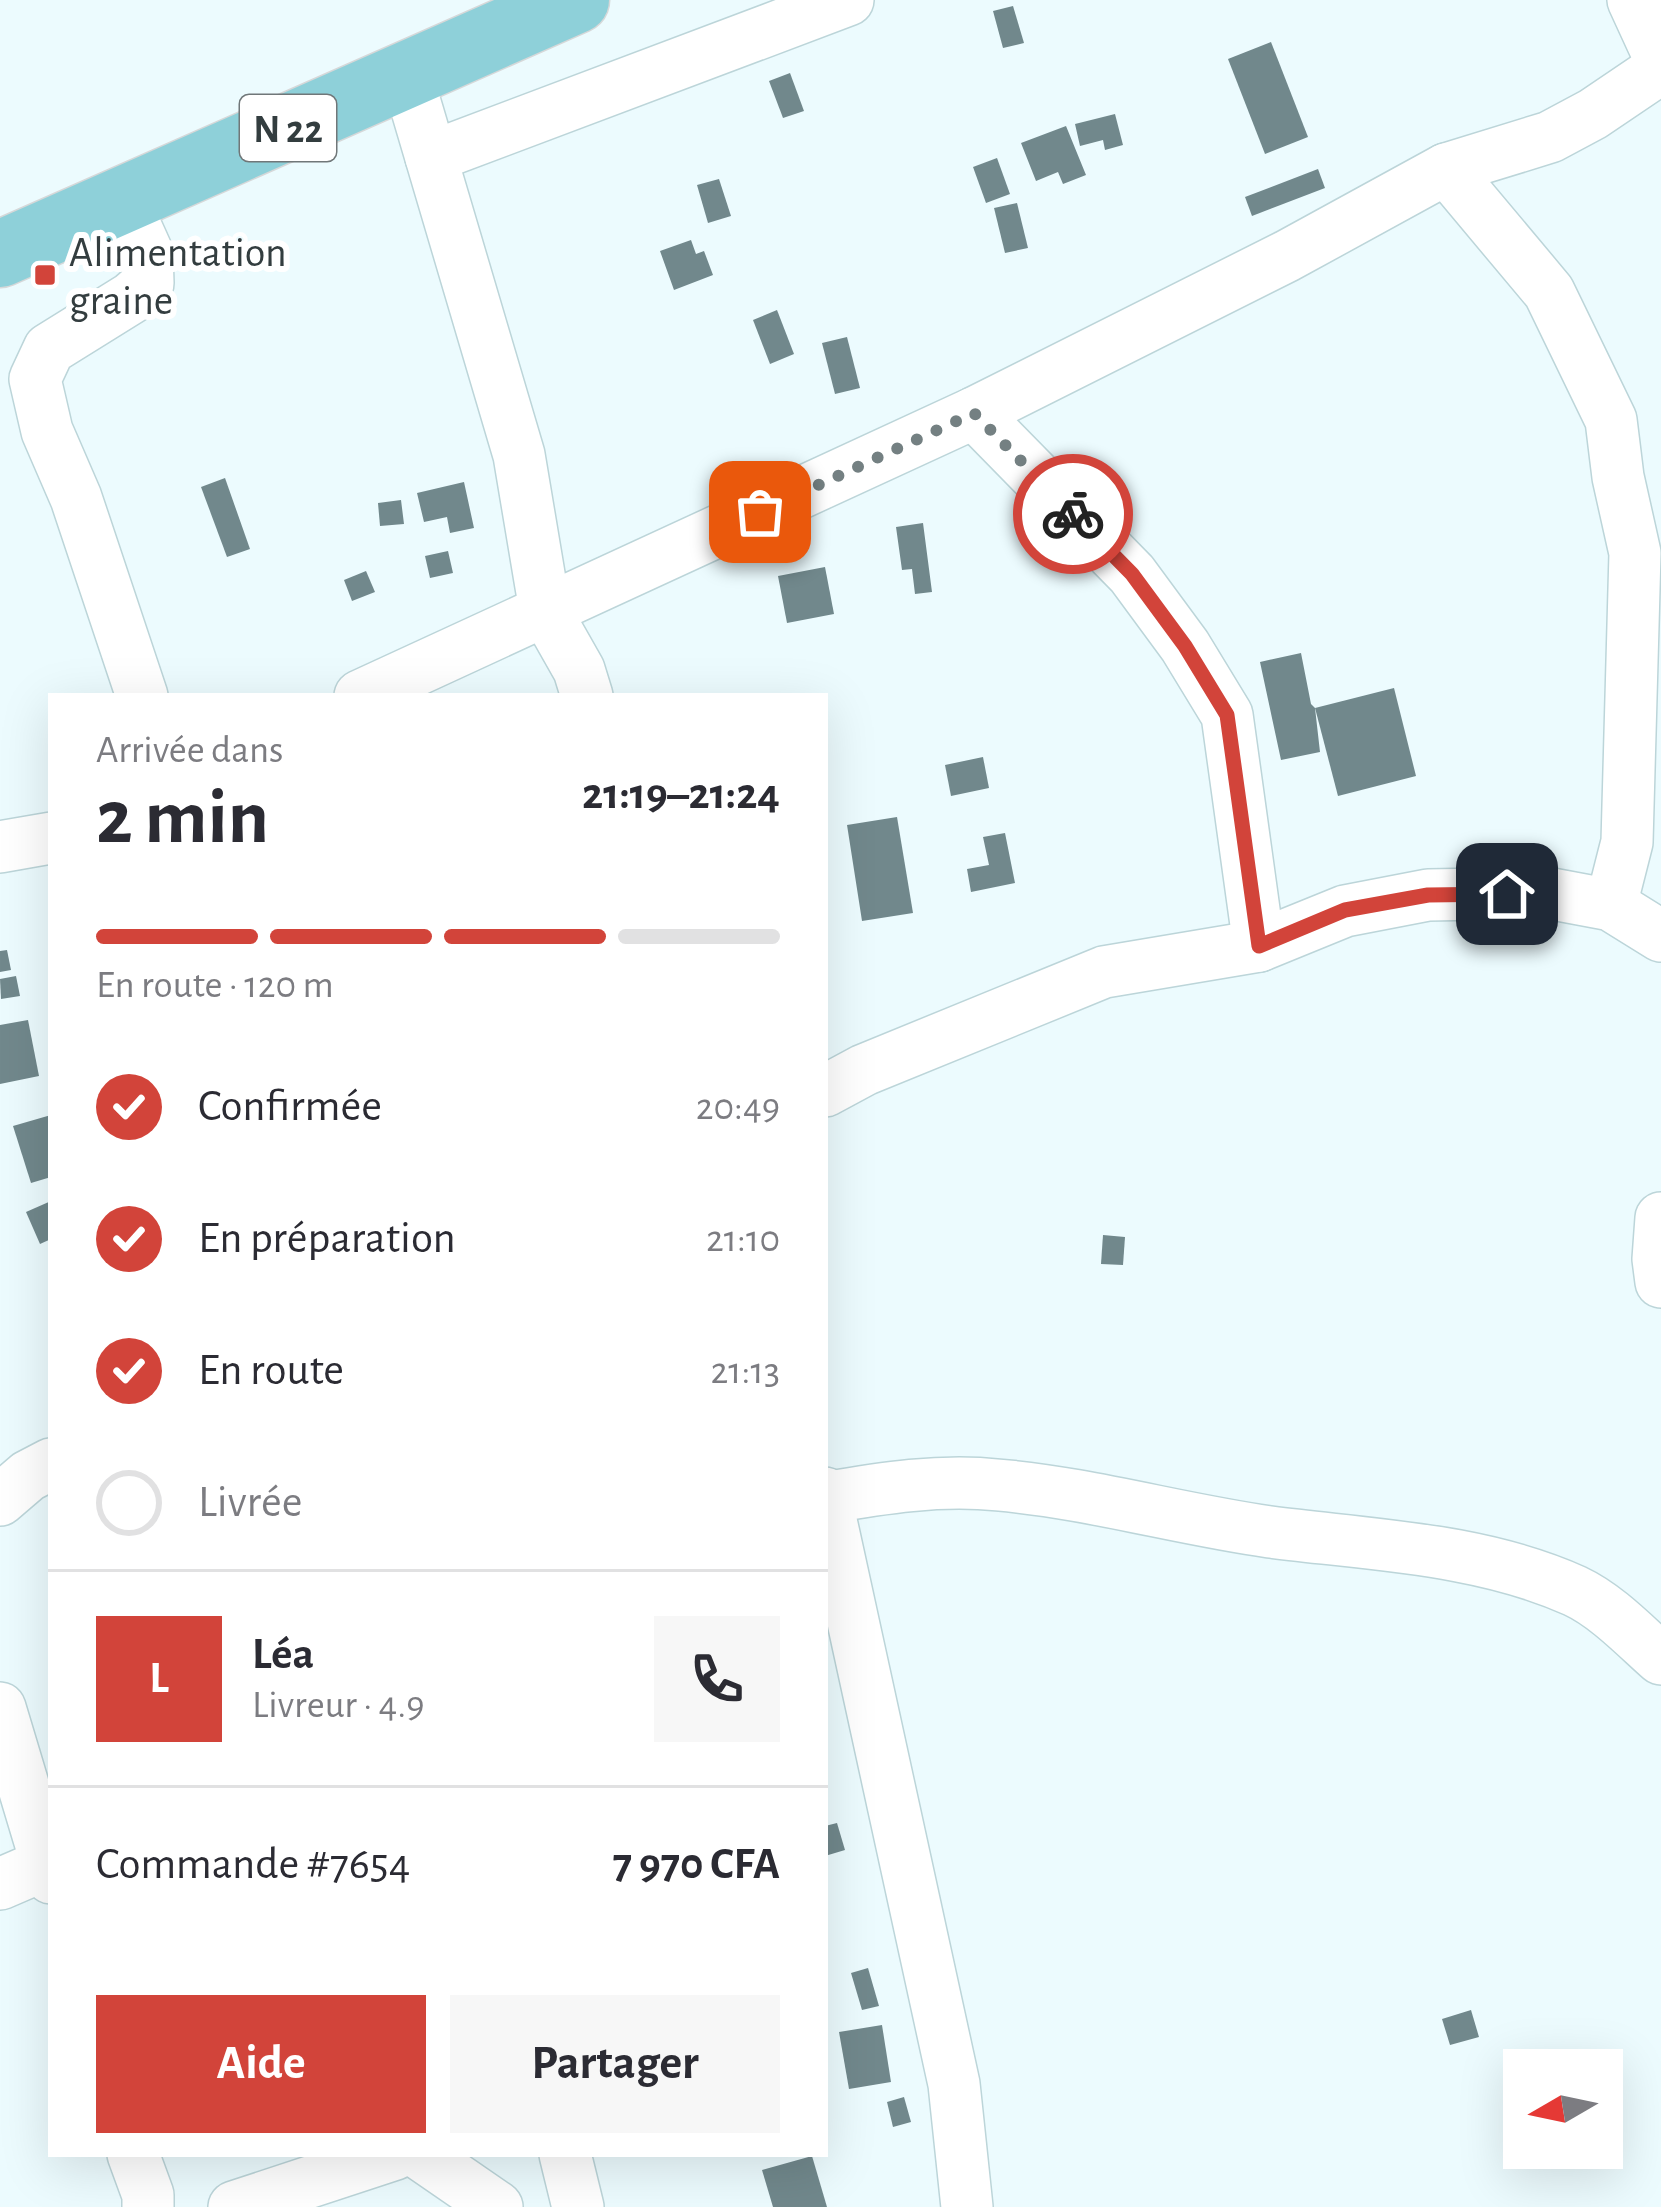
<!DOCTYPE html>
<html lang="fr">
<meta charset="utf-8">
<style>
body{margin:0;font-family:"Alegreya Sans",sans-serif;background:#f7f7f7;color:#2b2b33;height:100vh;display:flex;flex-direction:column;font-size:45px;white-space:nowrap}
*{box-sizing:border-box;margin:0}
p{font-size:39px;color:#7c7c81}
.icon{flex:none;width:66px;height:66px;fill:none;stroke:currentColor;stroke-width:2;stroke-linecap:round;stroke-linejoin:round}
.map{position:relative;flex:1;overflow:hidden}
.drawer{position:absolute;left:48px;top:693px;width:780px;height:1464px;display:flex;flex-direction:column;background:#fff;border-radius:0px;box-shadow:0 12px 48px #0002}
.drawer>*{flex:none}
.needle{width:78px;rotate:261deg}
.tools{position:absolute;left:1503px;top:2049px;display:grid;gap:24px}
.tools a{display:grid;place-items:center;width:120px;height:120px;border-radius:0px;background:#fff;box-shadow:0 12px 48px #0002;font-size:60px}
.pin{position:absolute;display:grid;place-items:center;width:102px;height:102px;color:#fff;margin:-51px;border-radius:24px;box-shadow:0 6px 18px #0006}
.courier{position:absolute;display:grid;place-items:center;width:120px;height:120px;margin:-60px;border:9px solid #d2443a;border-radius:50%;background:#fff;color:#222;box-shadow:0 3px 15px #0007}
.head em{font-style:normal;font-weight:700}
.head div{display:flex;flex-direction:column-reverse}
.head{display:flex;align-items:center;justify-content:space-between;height:204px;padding:0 48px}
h1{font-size:78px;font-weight:700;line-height:90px}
.bar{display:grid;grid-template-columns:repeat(4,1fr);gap:18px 12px;align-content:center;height:144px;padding:0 48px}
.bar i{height:15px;border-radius:9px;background:#e1e1e2}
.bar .on{background:#d2443a}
.bar p{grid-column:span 4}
.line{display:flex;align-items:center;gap:30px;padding:0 48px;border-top:3px solid #e1e1e2}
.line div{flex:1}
.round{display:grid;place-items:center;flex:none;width:126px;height:126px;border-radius:0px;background:#f7f7f7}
ol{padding:0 48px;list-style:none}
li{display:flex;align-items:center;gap:36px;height:132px}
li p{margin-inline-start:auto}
li .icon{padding:12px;border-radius:50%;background:#d2443a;color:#fff;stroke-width:4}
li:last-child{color:#7c7c81}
li i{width:66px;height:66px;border:6px solid #e1e1e2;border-radius:50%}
.primary-button{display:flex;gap:24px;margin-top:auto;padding:24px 48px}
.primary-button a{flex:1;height:138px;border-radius:0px;background:#d2443a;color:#fff;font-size:48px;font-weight:700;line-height:138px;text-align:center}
.primary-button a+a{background:#f7f7f7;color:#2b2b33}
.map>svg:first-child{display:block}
</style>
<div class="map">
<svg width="1661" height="2207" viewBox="0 0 1661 2207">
<rect width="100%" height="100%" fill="#ecfbfe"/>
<!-- building -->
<g fill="#71888c">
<polygon points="1013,6 1024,43 1003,48 993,11"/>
<polygon points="1271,42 1308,137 1265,154 1228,59"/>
<polygon points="790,73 804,111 783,118 769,81"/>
<polygon points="1115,114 1123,145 1105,150 1103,140 1080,146 1075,124"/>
<polygon points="1066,126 1086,175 1063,184 1058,172 1036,181 1021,143"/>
<polygon points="997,158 1010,194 986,203 973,167"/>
<polygon points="1318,169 1325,188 1252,216 1245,197"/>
<polygon points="719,179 731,216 708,223 697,185"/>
<polygon points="1017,203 1028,248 1005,253 994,208"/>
<polygon points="691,240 696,254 704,251 713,275 674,290 660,251"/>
<polygon points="777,310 794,354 770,364 753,320"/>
<polygon points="847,337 860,388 835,394 822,343"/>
<polygon points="225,478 250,549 227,557 201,487"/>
<polygon points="464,482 474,528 450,533 447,517 424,522 417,493"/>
<polygon points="401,500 404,524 380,526 378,503"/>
<polygon points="923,523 932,592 915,594 912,569 902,570 896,527"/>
<polygon points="448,551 453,573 430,578 425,556"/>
<polygon points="825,567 834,614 787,623 778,576"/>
<polygon points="366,571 375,592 352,601 344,580"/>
<polygon points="1301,653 1311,704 1315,708 1320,752 1281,760 1260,662"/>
<polygon points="1394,688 1416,776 1338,796 1315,708"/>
<polygon points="983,757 989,788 951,796 945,765"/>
<polygon points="897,817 913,913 862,921 847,825"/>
<polygon points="1005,833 1015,883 971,892 967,869 989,865 983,837"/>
<polygon points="7,950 11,970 0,972 0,951"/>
<polygon points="16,976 20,996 1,999 0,979"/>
<polygon points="28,1020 39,1076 0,1084 0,1025"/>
<polygon points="51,1115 51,1177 31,1183 13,1126"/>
<polygon points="51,1201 51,1239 40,1244 26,1212"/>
<polygon points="1103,1235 1125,1237 1123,1265 1101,1264"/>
<polygon points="837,1823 845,1850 825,1856 825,1826"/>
<polygon points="868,1968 879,2006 862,2010 851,1973"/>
<polygon points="1471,2010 1479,2037 1450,2045 1442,2019"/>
<polygon points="882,2025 891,2082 849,2089 839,2032"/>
<polygon points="904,2097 911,2122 893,2127 887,2102"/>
<polygon points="812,2156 827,2207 773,2207 762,2170"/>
</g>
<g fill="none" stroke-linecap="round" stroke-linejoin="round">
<defs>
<g id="street">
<polyline points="1633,0 1661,61"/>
<polyline points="407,76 519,455 545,610 579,670 587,696"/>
<polyline points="431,157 848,0"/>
<polyline points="1446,169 1549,292 1611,420 1618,477 1635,553 1627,842 1611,905"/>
<polyline points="124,201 147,252 148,283 131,298 49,349 35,379 47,431 76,498 142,696"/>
<polyline points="974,413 1132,574 1185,646 1227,715 1259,946"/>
<polyline points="360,696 974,413 1287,256 1446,169 1550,137 1593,114 1661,68"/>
<polyline points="0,847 51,838"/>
<polyline points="825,1091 864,1070 1104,972 1259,946 1345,911 1428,895 1547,893 1611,905 1661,936"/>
<polyline points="1661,1218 1658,1259 1661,1282"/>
<polyline points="825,1493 954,2084 967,2207"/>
<path d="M825 1498C882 1488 940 1479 998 1485 1090 1493 1178 1519 1270 1532 1371 1545 1480 1548 1575 1591 1607 1606 1635 1636 1661 1659"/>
<polyline points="0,1500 28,1476 51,1464"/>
<polyline points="0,1708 51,1878"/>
<polyline points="0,1884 51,1862"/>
<polyline points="133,2154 148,2195 148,2207"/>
<polyline points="420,2154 497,2207"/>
<polyline points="565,2154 578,2207"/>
<polyline points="234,2207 395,2154"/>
</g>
<polyline id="primary" points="0,254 576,0"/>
</defs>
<!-- street casing -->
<use href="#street" stroke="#bcd5d9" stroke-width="54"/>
<!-- primary casing -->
<use href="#primary" stroke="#d6d8d9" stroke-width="69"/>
<!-- street -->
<use href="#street" stroke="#fff" stroke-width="51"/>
<!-- primary -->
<use href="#primary" stroke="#8ed0d9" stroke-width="66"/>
</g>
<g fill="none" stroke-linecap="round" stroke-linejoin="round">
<!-- done -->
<polyline stroke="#748082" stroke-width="12" stroke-dasharray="0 21.6" points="760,512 974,413 1073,514"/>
<!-- route -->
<polyline stroke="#d2443a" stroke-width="15" points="1073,514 1132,574 1185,646 1227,715 1259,946 1345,910 1428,895 1507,894"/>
</g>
<!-- markers -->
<rect fill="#d2443a" stroke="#fff" stroke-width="4.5" x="33" y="263" width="24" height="24" rx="6"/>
<g text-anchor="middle" stroke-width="12" stroke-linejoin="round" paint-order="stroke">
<!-- shield labels -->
<rect fill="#fff" stroke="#707779" stroke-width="3" x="240" y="95" width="96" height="66" rx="9"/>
<g font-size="39" font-weight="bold" fill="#333d3f">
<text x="288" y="142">N 22</text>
</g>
<!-- poi labels -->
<g font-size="42" fill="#333d3f" stroke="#fff" text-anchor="start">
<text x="69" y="266">Alimentation<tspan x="69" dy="48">graine</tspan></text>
</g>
</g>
</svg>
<div class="tools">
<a><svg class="needle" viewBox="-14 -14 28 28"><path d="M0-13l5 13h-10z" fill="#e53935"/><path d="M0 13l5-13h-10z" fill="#7c7c81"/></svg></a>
</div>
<div class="pin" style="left:760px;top:512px;background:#ea580c"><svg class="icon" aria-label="bag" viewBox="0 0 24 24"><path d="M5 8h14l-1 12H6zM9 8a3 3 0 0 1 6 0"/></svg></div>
<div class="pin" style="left:1507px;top:894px;background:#1f2937"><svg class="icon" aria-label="home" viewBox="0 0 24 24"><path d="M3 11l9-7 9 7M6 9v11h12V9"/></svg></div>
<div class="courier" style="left:1073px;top:514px"><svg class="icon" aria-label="bike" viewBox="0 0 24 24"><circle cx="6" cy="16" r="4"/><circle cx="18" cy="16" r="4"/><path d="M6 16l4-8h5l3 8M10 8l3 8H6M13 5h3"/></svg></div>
<section class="drawer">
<div class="head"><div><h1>2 min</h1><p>Arrivée dans</p></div><em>21:19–21:24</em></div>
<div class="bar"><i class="on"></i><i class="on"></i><i class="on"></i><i></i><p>En route · 120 m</p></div>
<ol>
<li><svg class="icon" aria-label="check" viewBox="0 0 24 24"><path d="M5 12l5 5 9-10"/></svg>Confirmée<p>20:49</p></li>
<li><svg class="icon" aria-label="check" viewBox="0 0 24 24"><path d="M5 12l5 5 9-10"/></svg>En préparation<p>21:10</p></li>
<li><svg class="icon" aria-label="check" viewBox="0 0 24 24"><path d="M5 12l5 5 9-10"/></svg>En route<p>21:13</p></li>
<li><i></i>Livrée</li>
</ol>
<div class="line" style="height:216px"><b class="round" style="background:#d2443a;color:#fff">L</b><div><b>Léa</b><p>Livreur · 4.9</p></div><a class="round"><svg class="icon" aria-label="phone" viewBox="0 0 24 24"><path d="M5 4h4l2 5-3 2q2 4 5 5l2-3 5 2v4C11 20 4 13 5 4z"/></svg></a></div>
<div class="line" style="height:156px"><div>Commande #7654</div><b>7 970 CFA</b></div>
<div class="primary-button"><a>Aide</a><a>Partager</a></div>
</section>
</div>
